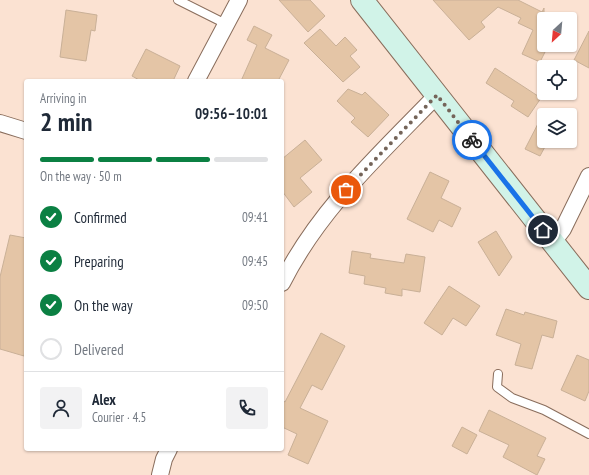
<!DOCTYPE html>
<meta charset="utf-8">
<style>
body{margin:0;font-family:"PT Sans Narrow",sans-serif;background:#f2f2f3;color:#1f2937;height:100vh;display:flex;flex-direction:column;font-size:15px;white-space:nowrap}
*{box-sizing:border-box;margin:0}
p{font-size:13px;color:#747a83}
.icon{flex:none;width:22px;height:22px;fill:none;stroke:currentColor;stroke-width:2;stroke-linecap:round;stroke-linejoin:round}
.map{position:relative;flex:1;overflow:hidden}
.drawer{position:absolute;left:24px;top:79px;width:260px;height:372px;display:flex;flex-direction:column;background:#fff;border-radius:4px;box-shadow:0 1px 3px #0004}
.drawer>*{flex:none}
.needle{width:26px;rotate:206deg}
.controls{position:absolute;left:537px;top:12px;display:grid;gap:8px}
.controls a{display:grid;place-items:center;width:40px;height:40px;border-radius:4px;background:#fff;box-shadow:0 1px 3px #0004;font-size:20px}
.pin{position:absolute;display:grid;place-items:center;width:34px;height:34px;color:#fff;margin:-17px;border:2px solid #fff;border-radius:50%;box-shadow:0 1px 4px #0007}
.courier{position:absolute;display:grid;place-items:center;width:40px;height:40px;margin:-20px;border:3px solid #1a73e8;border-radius:50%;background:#fff;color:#222;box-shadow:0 1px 5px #0007}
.headline em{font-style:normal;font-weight:700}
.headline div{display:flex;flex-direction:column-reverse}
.headline{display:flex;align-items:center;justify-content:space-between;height:68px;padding:0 16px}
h1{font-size:26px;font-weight:700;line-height:30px}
.bar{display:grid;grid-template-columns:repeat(4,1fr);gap:6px 4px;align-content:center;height:48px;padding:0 16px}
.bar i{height:5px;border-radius:3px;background:#e0e1e3}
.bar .active{background:#0b8043}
.bar p{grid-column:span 4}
.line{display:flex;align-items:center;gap:10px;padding:0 16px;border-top:1px solid #e0e1e3}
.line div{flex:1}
.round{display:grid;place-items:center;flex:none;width:42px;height:42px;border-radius:4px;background:#f2f2f3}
ol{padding:0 16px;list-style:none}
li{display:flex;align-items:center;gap:12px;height:44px}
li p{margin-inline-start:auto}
li .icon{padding:4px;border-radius:50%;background:#0b8043;color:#fff;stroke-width:4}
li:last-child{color:#747a83}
li i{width:22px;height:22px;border:2px solid #e0e1e3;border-radius:50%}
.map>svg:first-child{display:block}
</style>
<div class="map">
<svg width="589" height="475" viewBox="0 0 589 475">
<rect width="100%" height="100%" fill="#fbe2d2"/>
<!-- building -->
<g fill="#e4c5a6" stroke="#c9b097">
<polygon points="279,0 310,0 325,16 308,32"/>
<polygon points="433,0 518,0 542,12 544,8 544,46 547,48 540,62 522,54 533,30 518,23 521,18 498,7 481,22 485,27 469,40"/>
<polygon points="66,10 97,15 95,31 91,30 86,61 60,57"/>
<polygon points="254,26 272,35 265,48 289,60 278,81 241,81 257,45 247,40"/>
<polygon points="320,29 336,46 345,37 357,50 350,56 360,67 343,82 304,43"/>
<polygon points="589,31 589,68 574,60"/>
<polygon points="146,49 180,66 173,81 141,81 132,76"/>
<polygon points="495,68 541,98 528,117 511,106 514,101 486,83"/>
<polygon points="348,89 362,95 365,92 389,115 368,137 351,122 355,118 337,101"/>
<polygon points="544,112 544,141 548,141 540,156 525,149"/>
<polygon points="305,140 322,160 300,178 312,192 294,207 282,191 282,159"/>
<polygon points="430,172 449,181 441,198 461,208 452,227 439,220 433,232 407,219"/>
<polygon points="496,231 512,257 499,276 478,242"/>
<polygon points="10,235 26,238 26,348 24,356 0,349 0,277"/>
<polygon points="352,251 371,254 370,258 404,263 406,254 425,257 420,292 402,289 402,296 385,293 386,288 364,284 365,276 349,273"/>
<polygon points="449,286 480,306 466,326 453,318 442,335 424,323"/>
<polygon points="506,309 524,315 525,312 557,321 553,338 542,335 532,369 515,365 521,344 496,335"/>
<polygon points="321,333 345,346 322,390 312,385 300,408 328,421 308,464 288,455 297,434 282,427 282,400 285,402"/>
<polygon points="577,355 589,360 589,391 585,401 561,390"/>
<polygon points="489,410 546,438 537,456 545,459 537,475 503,457 509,445 479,431"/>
<polygon points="462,427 477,435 467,454 452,446"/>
</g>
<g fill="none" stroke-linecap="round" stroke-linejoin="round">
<defs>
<g id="lane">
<polyline points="178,0 226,24"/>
<polyline points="498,374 497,387 512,398 544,410 589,434"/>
</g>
<g id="street">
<polyline points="196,81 239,0"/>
<polyline points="0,123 26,131"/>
<polyline points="553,242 563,229 589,176"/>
<path d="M282 283C319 209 380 154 437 95"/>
<polyline points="160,475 164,459 169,449"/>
</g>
<polyline id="secondary" points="362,0 589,288"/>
</defs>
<!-- lane casing -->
<use href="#lane" stroke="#896d5c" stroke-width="10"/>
<!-- street casing -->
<use href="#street" stroke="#896d5c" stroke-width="18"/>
<!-- secondary casing -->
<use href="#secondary" stroke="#896d5c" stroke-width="24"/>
<!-- lane -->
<use href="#lane" stroke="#fff" stroke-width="8"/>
<!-- street -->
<use href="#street" stroke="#fff" stroke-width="16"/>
<!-- secondary -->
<use href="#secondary" stroke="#d1f3e8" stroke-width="22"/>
</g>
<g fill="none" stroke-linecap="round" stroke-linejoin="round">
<!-- done -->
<polyline stroke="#746459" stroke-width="4" stroke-dasharray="0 7.2" points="346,190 437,95 472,140"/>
<!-- route -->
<polyline stroke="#1a73e8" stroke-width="5" points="472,140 543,230"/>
</g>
</svg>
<div class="controls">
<a><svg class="needle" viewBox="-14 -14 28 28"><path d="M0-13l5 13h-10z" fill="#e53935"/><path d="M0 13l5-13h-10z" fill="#747a83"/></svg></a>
<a><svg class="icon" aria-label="locate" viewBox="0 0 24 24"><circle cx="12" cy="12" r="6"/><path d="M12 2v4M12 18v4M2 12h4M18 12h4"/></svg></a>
<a><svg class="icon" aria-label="layers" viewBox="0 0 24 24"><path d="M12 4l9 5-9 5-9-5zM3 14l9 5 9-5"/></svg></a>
</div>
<div class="pin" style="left:346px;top:190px;background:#ea580c"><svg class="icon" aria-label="bag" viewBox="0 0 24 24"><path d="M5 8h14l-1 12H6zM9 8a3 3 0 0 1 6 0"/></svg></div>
<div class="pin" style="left:543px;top:230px;background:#1f2937"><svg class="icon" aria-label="home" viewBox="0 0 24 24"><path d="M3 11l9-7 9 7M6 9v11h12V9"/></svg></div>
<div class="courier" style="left:472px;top:140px"><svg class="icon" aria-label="bike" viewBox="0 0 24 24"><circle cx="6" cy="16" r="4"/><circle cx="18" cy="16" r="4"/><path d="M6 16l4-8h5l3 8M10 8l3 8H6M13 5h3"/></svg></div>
<section class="drawer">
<div class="headline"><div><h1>2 min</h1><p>Arriving in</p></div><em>09:56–10:01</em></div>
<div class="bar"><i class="active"></i><i class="active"></i><i class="active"></i><i></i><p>On the way · 50 m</p></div>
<ol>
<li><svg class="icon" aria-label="check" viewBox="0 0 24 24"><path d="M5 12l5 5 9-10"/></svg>Confirmed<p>09:41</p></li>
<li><svg class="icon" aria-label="check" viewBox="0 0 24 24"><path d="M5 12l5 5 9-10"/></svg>Preparing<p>09:45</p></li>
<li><svg class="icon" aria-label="check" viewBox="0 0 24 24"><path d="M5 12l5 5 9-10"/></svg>On the way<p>09:50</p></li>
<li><i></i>Delivered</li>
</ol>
<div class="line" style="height:72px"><a class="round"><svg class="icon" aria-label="person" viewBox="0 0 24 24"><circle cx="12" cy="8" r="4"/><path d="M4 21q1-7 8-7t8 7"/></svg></a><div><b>Alex</b><p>Courier · 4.5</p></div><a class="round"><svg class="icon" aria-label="phone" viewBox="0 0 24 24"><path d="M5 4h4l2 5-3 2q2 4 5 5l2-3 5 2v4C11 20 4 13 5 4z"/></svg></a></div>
</section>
</div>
